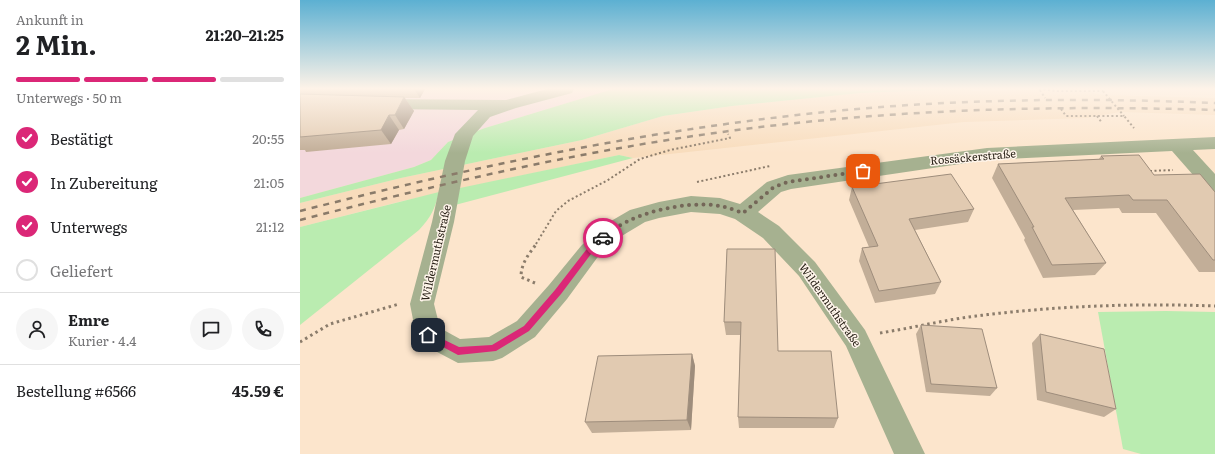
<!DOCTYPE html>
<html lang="de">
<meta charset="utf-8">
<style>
body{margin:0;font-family:Literata,serif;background:#f6f6f6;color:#202124;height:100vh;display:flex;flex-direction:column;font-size:15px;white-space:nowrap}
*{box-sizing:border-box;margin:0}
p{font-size:13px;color:#757577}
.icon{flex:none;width:22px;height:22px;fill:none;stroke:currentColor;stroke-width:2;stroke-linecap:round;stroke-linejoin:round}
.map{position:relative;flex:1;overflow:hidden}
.side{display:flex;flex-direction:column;background:#fff;width:300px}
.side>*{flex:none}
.pin{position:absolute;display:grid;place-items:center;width:34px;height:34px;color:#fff;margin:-17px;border-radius:8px;box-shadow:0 2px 6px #0006}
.courier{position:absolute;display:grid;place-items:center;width:40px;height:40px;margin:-20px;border:3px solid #db2777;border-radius:50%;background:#fff;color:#222;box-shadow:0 1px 5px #0007}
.headline em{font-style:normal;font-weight:700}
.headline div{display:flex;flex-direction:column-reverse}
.headline{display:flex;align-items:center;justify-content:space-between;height:68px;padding:0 16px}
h1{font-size:26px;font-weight:700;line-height:30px}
.bar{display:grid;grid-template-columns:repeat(4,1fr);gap:6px 4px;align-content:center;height:48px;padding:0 16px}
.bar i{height:5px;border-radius:3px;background:#e0e0e0}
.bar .active{background:#db2777}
.bar p{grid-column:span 4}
.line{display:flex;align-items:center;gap:10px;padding:0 16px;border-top:1px solid #e0e0e0}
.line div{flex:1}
.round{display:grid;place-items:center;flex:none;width:42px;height:42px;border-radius:21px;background:#f6f6f6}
ol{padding:0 16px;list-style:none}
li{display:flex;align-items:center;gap:12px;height:44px}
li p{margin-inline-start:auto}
li .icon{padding:4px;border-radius:50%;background:#db2777;color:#fff;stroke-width:4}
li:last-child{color:#757577}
li i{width:22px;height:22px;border:2px solid #e0e0e0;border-radius:50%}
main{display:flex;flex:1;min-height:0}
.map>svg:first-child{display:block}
</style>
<main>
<section class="side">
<div class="headline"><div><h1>2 Min.</h1><p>Ankunft in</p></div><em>21:20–21:25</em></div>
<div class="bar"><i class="active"></i><i class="active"></i><i class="active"></i><i></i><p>Unterwegs · 50 m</p></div>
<ol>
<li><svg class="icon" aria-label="check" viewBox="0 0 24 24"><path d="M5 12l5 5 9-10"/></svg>Bestätigt<p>20:55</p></li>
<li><svg class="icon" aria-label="check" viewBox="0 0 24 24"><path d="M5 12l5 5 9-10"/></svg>In Zubereitung<p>21:05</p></li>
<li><svg class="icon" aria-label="check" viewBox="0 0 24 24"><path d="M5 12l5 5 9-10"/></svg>Unterwegs<p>21:12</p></li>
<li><i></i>Geliefert</li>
</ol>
<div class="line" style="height:72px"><a class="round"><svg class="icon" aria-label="person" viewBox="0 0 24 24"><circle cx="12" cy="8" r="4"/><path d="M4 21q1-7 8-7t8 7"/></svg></a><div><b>Emre</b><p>Kurier · 4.4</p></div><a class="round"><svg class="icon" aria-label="chat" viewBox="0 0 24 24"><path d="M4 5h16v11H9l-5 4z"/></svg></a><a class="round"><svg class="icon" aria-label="phone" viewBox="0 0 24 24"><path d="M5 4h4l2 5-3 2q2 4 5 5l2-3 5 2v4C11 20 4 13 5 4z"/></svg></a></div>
<div class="line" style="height:52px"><div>Bestellung #6566</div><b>45.59 €</b></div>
</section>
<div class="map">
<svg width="915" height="454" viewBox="0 0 915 454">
<rect width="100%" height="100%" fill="#fce5cc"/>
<!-- built -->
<polygon fill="#f8dcbc" points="660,89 670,89 673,91 775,89 803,95 915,98 915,115 820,112 786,118 664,122 333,158 319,155 102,201 0,227 0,203 101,178 282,140 363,116 432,106 560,93"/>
<!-- industrial -->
<polygon fill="#f3d8dc" points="0,89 313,89 185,128 148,142 131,160 114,167 0,198"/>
<!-- green -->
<g fill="#baecb0">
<polygon points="313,89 660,89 560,93 432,106 363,116 282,140 101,178 0,203 0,198 114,167 131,160 148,142 185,128"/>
<polygon points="319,155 333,158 155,205 160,188"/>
<path d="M139 192C135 209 131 217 119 230L0 325V227Z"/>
<polygon points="866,311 915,312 915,454 841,454 823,449 798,312"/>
</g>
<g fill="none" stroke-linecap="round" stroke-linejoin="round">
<!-- path-far1 -->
<g stroke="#8b7c6b" stroke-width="2" stroke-dasharray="2 2.5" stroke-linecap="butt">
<polyline points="739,89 757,91 803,91"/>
<polyline points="740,90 745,98"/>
<polyline points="761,109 766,116 824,116 834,128"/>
<polyline points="797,116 802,123"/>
<polyline points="850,171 873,170"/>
<polyline points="397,182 470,166"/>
<polyline points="236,244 256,211 268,201 308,180 340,159 370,150 430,138 428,134"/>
</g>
<!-- path -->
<g stroke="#8b7c6b" stroke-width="3" stroke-dasharray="2.5 3.5" stroke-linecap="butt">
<path d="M235 283 221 277C221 263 229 254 237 243"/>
<path d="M580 333C612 328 644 320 676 316 755 306 835 303 915 306"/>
<polyline points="0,342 30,324 99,304"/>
</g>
<!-- minor -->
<polygon fill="#a6b190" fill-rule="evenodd" points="247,89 274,89 272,93 216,108 190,117 173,136 165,161 154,222 134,304 140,328 160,339 189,337 217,321 249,285 281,246 299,228 330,210 359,202 391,196 420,198 440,204 467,182 488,175 687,148 915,137 915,149 893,150 915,174 915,194 908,192 872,151 687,160 491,189 481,192 458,212 479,226 515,262 565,330 625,454 594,454 546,346 499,276 463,238 435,219 420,214 391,212 359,218 345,222 315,240 297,258 267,299 235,337 202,358 193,361 158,363 120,343 116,335 110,304 132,222 145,161 155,134 178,110 79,109 73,108 70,104 73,100 79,99 206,100"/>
<!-- rail -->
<g stroke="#8a7b6a" stroke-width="2.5" stroke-dasharray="6 6" stroke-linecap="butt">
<path d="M0 211C164 169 329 134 497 115 636 99 776 97 915 103"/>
<path d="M0 220C144 183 289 149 437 130 596 109 755 105 915 110"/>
</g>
<!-- path-bridge -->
<polyline stroke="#8b7c6b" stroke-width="2" stroke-dasharray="2 2.5" stroke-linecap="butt" points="803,91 824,116"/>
</g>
<!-- wall -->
<g fill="#c2ae98">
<polygon points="0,89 125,89 120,98 105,98 114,111 104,129 99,130 91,144 6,152 5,150 0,150"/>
<polygon points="801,156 854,175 915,192 915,272 899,272 856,213 822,213 819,208 773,210 806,263 795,275 743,278 724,240 725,238 692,178 698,164 799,159"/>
<polygon points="552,187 674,209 668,222 615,230 641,282 635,294 575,303 559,261 562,248 569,247 549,200"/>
<polygon points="427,249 478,351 538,418 534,428 439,428 438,417 440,335 426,335 424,322"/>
<polygon points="621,325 697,388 690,396 626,392 616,334"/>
<polygon points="740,334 816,409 804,417 737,400 732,343"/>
<polygon points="392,354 395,366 391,430 292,433 285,422"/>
</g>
<!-- shaded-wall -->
<g fill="#9e8d7c">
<polygon points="114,89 125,89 120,98"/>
<polygon points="104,97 114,111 104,129 95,115"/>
<polygon points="89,115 99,130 91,144 81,130"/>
<polygon points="392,354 395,366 391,430 387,420"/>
</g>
<!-- building -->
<g fill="#e1cab1" stroke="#9e8d7c">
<polygon points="0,94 104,97 95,115 89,115 81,130 0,137"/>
<polygon points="839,155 854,175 900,174 915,192 915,260 913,260 867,200 833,200 829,195 765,198 806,263 752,265 732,227 734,227 698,164 804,159 801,156"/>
<polygon points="651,174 674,209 609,219 641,282 579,291 562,248 578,246 552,187"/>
<polygon points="427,249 475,249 478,351 531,351 538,418 438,417 441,322 424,322"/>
<polygon points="621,325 682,329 697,388 631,384"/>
<polygon points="740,334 804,349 816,409 746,392"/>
<polygon points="392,354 387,420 285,422 298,356"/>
</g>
<!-- sky -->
<linearGradient id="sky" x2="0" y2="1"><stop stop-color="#5cb0d2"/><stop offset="0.58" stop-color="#fef3e8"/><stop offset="1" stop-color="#fef3e8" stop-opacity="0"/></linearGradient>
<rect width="915" height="153" fill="url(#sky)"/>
<!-- route -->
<polygon fill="#db2777" points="303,235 305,236 305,240 291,254 261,294 229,331 196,351 158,355 126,338 125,335 128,332 159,347 192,345 224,326 255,290 286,250"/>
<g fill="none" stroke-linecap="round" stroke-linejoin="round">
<!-- done -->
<path stroke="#746758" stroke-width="4" stroke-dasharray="0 7.2" d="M303 238C328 213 386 200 420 206 428 207 436 211 443 213L474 187 488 182 563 171"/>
</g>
<g text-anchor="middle" stroke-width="3" stroke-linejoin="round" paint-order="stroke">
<!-- street labels -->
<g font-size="11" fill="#2b2319" stroke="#fff5eb">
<text transform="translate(673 157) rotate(-5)" y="4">Rossäckerstraße</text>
<text transform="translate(136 253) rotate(-77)" y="4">Wildermuthstraße</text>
<text transform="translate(530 305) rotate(55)" y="4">Wildermuthstraße</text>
</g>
</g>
</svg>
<div class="pin" style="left:563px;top:171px;background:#ea580c"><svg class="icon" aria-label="bag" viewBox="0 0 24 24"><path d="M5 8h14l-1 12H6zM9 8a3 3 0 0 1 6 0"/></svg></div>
<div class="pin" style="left:128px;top:335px;background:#1f2937"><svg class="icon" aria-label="home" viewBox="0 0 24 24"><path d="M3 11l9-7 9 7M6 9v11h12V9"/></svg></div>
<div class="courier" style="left:303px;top:238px"><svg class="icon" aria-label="car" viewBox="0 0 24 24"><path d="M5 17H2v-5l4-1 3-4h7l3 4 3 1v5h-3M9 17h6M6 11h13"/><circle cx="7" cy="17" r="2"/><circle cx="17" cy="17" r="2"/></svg></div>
</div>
</main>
